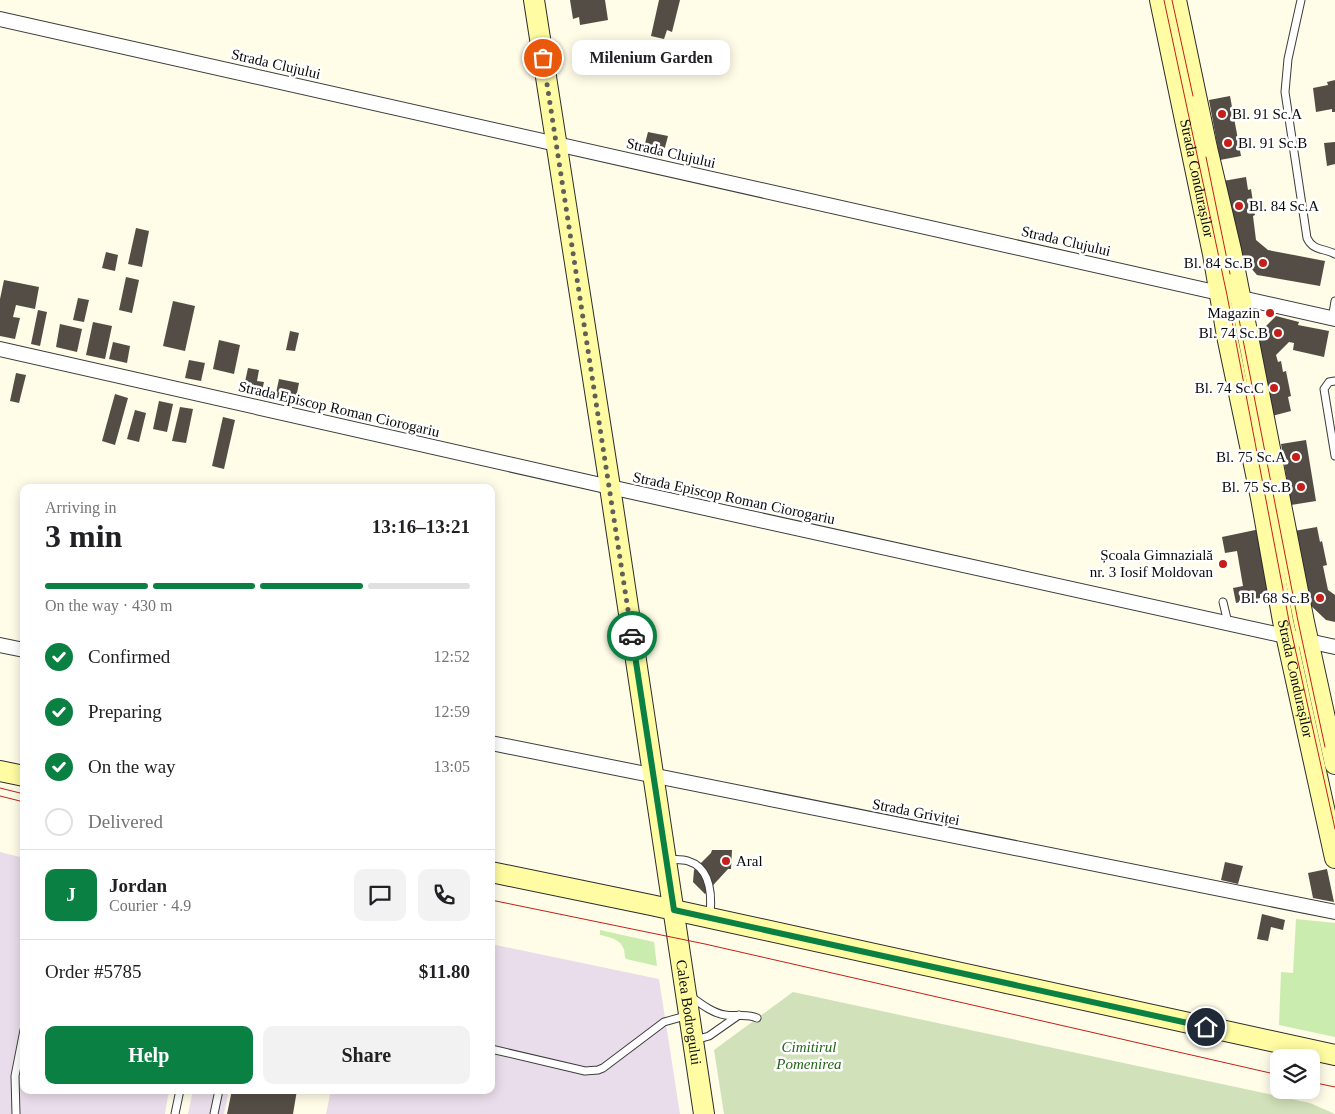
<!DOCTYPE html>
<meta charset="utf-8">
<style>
body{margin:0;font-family:Georgia,serif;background:#f2f2f2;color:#202124;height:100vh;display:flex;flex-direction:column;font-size:19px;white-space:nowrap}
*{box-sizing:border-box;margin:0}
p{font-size:16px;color:#757577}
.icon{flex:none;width:28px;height:28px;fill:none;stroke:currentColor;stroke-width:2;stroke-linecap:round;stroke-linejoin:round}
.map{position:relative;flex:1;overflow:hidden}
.drawer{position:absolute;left:20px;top:484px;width:475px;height:610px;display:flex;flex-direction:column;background:#fff;border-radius:10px;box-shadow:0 2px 12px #0003}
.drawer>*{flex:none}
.controls{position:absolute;left:1270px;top:1049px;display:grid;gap:10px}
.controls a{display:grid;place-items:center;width:50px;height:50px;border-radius:10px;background:#fff;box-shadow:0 2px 12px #0003;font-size:25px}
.pin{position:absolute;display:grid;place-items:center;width:42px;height:42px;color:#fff;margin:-21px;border:2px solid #fff;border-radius:50%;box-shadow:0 1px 5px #0007}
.courier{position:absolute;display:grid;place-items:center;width:50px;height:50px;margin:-25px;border:4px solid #0b8043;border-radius:50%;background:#fff;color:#222;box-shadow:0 1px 6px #0007}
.bubble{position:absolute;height:35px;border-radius:10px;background:#fff;box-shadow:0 2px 12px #0003;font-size:16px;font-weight:700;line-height:35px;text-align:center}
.head em{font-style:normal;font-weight:700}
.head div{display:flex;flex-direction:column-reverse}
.head{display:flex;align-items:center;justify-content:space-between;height:85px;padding:0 25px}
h1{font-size:32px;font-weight:700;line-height:38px}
.bar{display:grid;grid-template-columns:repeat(4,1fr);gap:8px 5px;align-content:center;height:60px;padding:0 25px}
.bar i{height:6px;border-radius:4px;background:#e0e0e0}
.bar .active{background:#0b8043}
.bar p{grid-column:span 4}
.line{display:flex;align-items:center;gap:12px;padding:0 25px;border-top:1px solid #e0e0e0}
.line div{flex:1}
.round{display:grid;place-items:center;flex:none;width:52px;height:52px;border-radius:10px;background:#f2f2f2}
ol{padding:0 25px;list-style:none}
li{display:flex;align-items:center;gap:15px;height:55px}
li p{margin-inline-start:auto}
li .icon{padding:5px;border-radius:50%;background:#0b8043;color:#fff;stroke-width:4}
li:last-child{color:#757577}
li i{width:28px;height:28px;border:2px solid #e0e0e0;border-radius:50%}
.primary-button{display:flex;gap:10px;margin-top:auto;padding:10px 25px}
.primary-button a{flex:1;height:58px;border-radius:10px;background:#0b8043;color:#fff;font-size:20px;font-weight:700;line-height:58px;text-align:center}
.primary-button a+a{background:#f2f2f2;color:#202124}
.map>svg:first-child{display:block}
</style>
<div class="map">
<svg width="1335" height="1114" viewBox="0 0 1335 1114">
<rect width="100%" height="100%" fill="#fffce8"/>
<!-- industrial -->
<g fill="#eaddeb">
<polygon points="0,852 24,858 24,1090 169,1090 165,1114 0,1114"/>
<polygon points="491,944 659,979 680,1114 326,1114 331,1090 491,1090"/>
<polygon points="193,1090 229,1090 224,1114 188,1114"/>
</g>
<!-- green -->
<g fill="#caecaf">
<polygon points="1296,919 1335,923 1335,1037 1279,1025 1281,972 1293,973"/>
<path d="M600 930 654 942 657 966 626 959 625 957C625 941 614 938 600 935Z"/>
</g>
<!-- cemetery -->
<polygon fill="#d1e1b9" points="793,992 1310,1103 1335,1114 724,1114 714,1050"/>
<!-- building -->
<g fill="#544d46">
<polygon points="570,0 605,0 608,20 580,25 579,17 573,19"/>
<polygon points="659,0 680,0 672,32 667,30 664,39 651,36"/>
<polygon points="1335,80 1335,112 1332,112 1332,109 1316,112 1313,88 1328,85 1327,82"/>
<polygon points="1230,96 1241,156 1220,160 1209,100"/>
<polygon points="648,132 668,136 663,155 643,151"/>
<polygon points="1335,142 1335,164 1327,166 1324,143"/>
<polygon points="1246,177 1248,190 1251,189 1255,215 1253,216 1256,240 1268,250 1325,261 1320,286 1257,275 1235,250 1223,181"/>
<polygon points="136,228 149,231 142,267 128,264"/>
<polygon points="106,252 118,255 115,271 102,268"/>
<polygon points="126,277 139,280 132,313 119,310"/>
<polygon points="4,280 39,287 35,309 16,305 13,317 20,318 15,339 0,336 0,299"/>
<polygon points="78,298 89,300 84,322 73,320"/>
<polygon points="173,301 195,306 185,351 163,346"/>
<polygon points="38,310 47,312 40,346 31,344"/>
<polygon points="1276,316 1299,322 1298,325 1329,331 1324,357 1293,350 1294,343 1289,342 1276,355 1278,362 1281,361 1283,372 1286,371 1291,396 1288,397 1291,411 1268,417 1250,342"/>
<polygon points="93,322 112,326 105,359 86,355"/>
<polygon points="60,324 82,329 77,352 56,347"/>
<polygon points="290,331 299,333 295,351 286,350"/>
<polygon points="219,340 240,345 234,374 213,369"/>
<polygon points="113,342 130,346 127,363 109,359"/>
<polygon points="189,360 205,363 201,381 185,378"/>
<polygon points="248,368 259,370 257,381 264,382 261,395 243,391"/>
<polygon points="16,373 26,375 19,403 10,401"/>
<polygon points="279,379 299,383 295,403 275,398"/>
<polygon points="115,394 128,398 115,445 102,441"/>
<polygon points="159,401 173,404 167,432 153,429"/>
<polygon points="180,407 193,409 186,443 172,441"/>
<polygon points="135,410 146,413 139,442 127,439"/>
<polygon points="223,417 235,420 224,469 212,466"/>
<polygon points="1306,440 1316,501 1291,505 1281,444"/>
<polygon points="1317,527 1320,542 1322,541 1327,565 1323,566 1328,590 1335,595 1335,622 1326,620 1306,601 1294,531"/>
<polygon points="1260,529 1271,592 1260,594 1260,598 1236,603 1233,588 1243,586 1237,551 1225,553 1222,537"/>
<polygon points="712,850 732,850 731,869 728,869 705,894 693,882 694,870 711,853"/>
<polygon points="1225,862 1243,866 1238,884 1221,880"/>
<polygon points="1327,869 1334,902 1313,898 1308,873"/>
<polygon points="1262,914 1285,920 1283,930 1271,927 1268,941 1257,939"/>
<polygon points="232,1090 297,1090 293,1114 227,1114"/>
</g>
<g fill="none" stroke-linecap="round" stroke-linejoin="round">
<defs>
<g id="lane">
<path d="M1301 0 1288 59 1285 92 1307 238C1313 251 1324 248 1335 254"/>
<polyline points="1332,319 1335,301"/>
<polyline points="1335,381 1329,382 1324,389 1335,456"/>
<polyline points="1223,602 1228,623"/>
<path d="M668 859C674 860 681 859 688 861 711 868 712 895 710 915"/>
<path d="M690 996C700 1003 712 1013 725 1015 737 1017 747 1013 757 1018"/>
<polyline points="695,1040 709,1036 739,1015"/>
<polyline points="491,1049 585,1071 598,1070 603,1068 664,1022 689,1015"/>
<polyline points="16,1114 15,1076 24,1030"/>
<polyline points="175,1114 180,1090"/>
<polyline points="214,1114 219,1090"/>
</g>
<g id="street">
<polyline points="0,19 1335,319"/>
<polyline points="0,349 610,487 1335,647"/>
<polyline points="0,645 24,650"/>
<polyline points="491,743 1335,912"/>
</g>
<g id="secondary">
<path id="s1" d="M534 0 610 487 704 1114"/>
<path id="s2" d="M1160 0 1213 254 1227 336 1261 498 1283 621 1335 858"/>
<polyline points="1176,0 1207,148 1231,250 1304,622 1335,764"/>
<polyline points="0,771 24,776"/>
<polyline points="491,872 651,905 1335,1055"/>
</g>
</defs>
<!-- lane casing -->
<use href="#lane" stroke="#3d3d3d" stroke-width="9"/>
<!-- street casing -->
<use href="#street" stroke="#3d3d3d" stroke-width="16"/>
<!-- secondary casing -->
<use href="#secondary" stroke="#2c2c2c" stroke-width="22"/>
<!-- lane -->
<use href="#lane" stroke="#fff" stroke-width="7"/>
<!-- street -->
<use href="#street" stroke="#fff" stroke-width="14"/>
<!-- secondary -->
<use href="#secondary" stroke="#fffca3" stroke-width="20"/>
<!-- tram -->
<g stroke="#c41f19" stroke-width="1">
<polyline points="1164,0 1227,295 1289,621 1335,829"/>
<polyline points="1172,0 1193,96"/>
<polyline points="1206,157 1230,274"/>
<polyline points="1238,314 1298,621 1325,747"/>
<polyline points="0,788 24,794"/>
<polyline points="0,796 24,802"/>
<polyline points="491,900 705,944 1279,1075"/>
<polyline points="1311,1082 1335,1087"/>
</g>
</g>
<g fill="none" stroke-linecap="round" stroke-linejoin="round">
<!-- done -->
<polyline stroke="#605f58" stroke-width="5" stroke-dasharray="0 9" points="543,58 632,636"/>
<!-- route -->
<polyline stroke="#0b8043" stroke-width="6" points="632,636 674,910 1206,1027"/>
</g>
<!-- markers -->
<g fill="#c41f19" stroke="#fff" stroke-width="2">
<circle cx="1222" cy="114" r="5"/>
<circle cx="1228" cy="143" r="5"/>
<circle cx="1239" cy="206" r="5"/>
<circle cx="1263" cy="263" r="5"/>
<circle cx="1270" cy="313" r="5"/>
<circle cx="1278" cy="333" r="5"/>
<circle cx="1274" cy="388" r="5"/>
<circle cx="1296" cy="457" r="5"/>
<circle cx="1301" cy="487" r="5"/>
<circle cx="1223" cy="564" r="5"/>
<circle cx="1320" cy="598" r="5"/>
<circle cx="726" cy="861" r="5"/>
</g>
<g text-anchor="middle" stroke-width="5" stroke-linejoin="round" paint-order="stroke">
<!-- street labels -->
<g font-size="15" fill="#0a0a0a" stroke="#fff">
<text transform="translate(276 64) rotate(13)" y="5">Strada Clujului</text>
<text transform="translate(671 153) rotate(13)" y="5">Strada Clujului</text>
<text dy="5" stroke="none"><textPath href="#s2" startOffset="182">Strada Condurașilor</textPath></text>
<text transform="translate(1066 241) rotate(13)" y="5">Strada Clujului</text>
<text transform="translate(339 409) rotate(13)" y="5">Strada Episcop Roman Ciorogariu</text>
<text transform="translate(734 498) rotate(12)" y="5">Strada Episcop Roman Ciorogariu</text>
<text dy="5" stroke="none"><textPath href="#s2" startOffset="692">Strada Condurașilor</textPath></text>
<text transform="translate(916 812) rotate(11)" y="5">Strada Griviței</text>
<text dy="5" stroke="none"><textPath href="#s1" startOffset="1024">Calea Bodrogului</textPath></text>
</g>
<!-- poi labels -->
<g font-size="15" fill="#0a0a0a" stroke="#fff" text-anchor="end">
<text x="1232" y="119" text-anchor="start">Bl. 91 Sc.A</text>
<text x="1238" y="148" text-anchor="start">Bl. 91 Sc.B</text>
<text x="1249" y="211" text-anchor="start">Bl. 84 Sc.A</text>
<text x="1253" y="268">Bl. 84 Sc.B</text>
<text x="1260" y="318">Magazin</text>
<text x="1268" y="338">Bl. 74 Sc.B</text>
<text x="1264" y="393">Bl. 74 Sc.C</text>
<text x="1286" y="462">Bl. 75 Sc.A</text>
<text x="1291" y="492">Bl. 75 Sc.B</text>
<text x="1213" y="560">Școala Gimnazială<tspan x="1213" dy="17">nr. 3 Iosif Moldovan</tspan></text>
<text x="1310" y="603">Bl. 68 Sc.B</text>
<text x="736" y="866" text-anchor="start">Aral</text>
</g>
<!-- park labels -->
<g font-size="15" font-style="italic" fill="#216617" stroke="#fff">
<text x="809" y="1052">Cimitirul<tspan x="809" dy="17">Pomenirea</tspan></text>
</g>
</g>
</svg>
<div class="controls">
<a><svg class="icon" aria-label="layers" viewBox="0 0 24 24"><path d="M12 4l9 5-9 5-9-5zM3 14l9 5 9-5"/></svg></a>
</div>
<div class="pin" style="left:543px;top:58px;background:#ea580c"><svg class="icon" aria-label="bag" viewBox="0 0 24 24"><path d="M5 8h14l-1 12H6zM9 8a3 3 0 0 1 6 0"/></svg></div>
<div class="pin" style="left:1206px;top:1027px;background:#1f2937"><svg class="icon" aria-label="home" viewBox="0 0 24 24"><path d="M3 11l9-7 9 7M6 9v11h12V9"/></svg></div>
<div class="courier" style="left:632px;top:636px"><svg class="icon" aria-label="car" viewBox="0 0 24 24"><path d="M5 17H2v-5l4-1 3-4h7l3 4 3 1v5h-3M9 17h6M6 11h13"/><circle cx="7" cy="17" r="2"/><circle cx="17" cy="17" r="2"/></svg></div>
<div class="bubble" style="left:572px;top:40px;width:158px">Milenium Garden</div>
<section class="drawer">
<div class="head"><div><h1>3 min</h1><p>Arriving in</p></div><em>13:16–13:21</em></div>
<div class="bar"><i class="active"></i><i class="active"></i><i class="active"></i><i></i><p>On the way · 430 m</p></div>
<ol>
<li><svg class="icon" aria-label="check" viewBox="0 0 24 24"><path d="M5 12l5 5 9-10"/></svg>Confirmed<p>12:52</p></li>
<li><svg class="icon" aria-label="check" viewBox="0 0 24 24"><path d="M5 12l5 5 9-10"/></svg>Preparing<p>12:59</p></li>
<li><svg class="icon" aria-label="check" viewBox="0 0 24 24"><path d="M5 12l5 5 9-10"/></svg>On the way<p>13:05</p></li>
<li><i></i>Delivered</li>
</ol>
<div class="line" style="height:90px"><b class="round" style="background:#0b8043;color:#fff">J</b><div><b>Jordan</b><p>Courier · 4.9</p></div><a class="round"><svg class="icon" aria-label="chat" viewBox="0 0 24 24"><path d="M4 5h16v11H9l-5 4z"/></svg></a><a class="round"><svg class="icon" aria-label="phone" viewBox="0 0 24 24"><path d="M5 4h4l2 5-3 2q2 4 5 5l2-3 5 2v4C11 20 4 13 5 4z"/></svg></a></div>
<div class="line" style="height:65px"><div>Order #5785</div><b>$11.80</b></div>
<div class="primary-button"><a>Help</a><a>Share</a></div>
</section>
</div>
